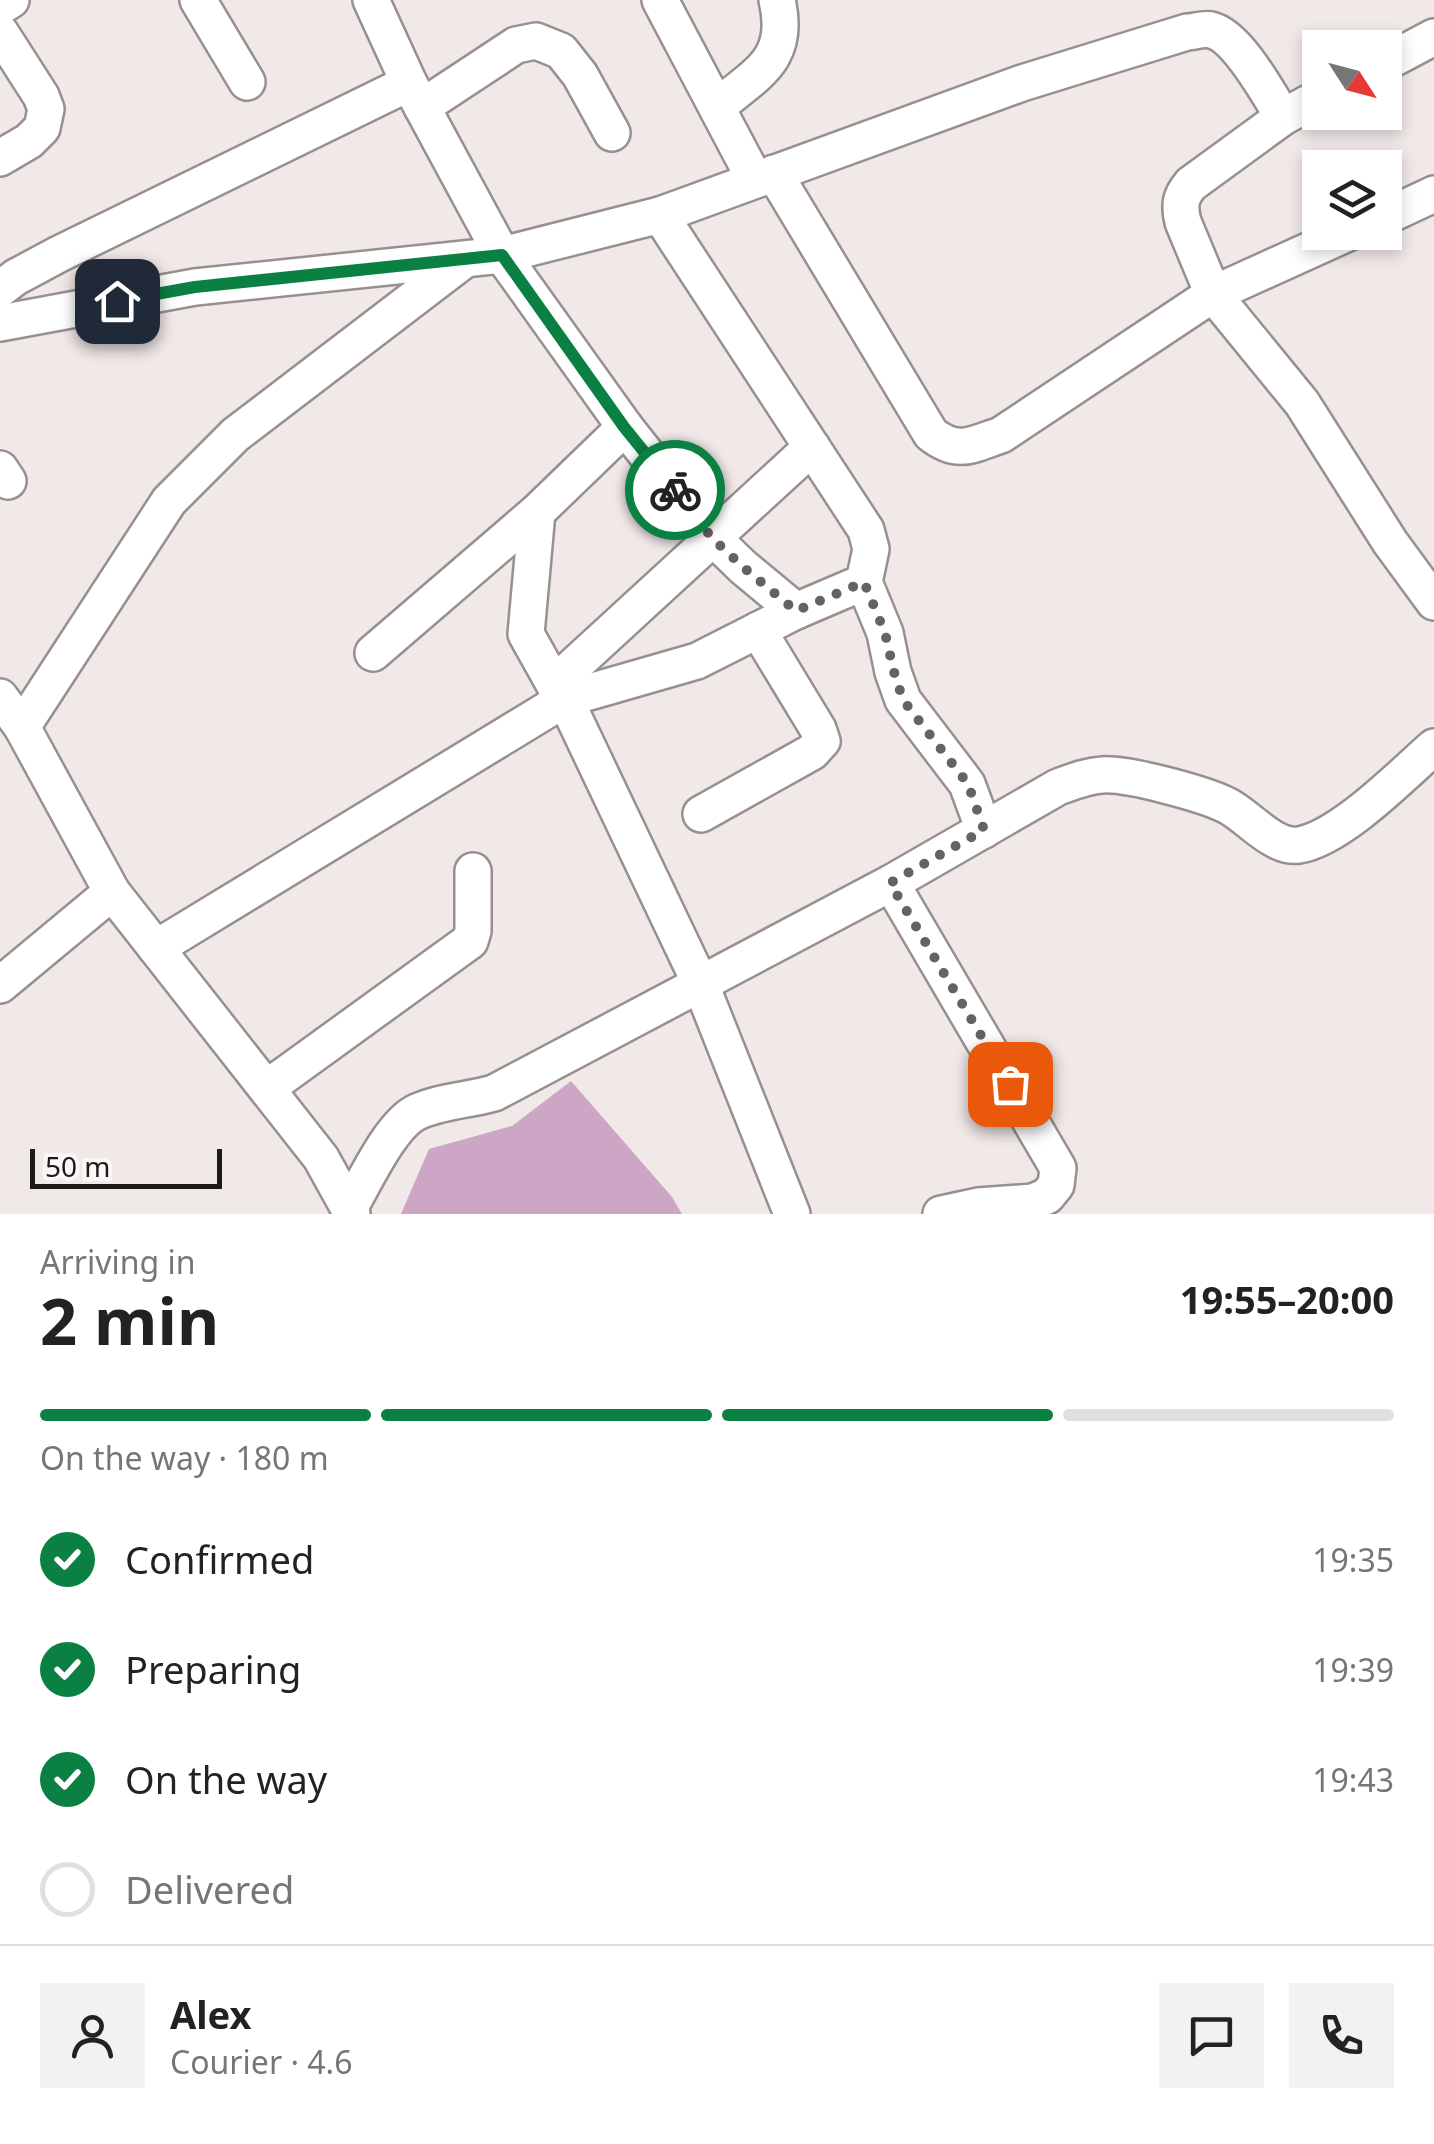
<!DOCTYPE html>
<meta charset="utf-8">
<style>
body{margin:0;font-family:"Noto Sans",sans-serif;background:#f2f2f2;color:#222;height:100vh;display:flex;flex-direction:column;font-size:38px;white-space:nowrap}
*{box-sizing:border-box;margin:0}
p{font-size:32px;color:#767676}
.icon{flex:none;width:55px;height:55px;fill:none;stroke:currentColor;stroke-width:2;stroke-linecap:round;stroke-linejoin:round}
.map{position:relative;height:1214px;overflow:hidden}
.panel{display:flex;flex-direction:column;background:#fff;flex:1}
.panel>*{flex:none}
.needle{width:65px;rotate:126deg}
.controls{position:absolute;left:1302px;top:30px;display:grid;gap:20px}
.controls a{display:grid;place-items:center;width:100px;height:100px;border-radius:0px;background:#fff;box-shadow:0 5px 15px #0003;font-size:50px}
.scale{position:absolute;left:30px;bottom:25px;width:192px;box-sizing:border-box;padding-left:10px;border:5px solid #1d1a1a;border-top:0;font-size:28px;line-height:35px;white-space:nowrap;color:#1d1a1a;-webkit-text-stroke:8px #fef5f6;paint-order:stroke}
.pin{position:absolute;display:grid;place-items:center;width:85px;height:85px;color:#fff;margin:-42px;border-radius:20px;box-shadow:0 5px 15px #0006}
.courier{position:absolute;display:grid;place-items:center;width:100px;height:100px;margin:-50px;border:8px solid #0b8043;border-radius:50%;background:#fff;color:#222;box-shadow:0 2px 12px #0007}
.summary em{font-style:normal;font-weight:700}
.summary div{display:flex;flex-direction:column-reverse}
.summary{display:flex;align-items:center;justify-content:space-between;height:170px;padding:0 40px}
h1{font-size:65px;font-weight:700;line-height:75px}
.bar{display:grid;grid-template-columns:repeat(4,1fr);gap:15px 10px;align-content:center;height:120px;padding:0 40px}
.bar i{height:12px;border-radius:8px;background:#e0e0e0}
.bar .on{background:#0b8043}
.bar p{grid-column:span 4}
.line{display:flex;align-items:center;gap:25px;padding:0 40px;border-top:2px solid #e0e0e0}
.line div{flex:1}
.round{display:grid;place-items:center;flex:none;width:105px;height:105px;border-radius:0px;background:#f2f2f2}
ol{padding:0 40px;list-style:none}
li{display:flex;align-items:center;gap:30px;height:110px}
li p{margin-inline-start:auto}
li .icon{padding:10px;border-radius:50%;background:#0b8043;color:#fff;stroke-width:4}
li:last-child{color:#767676}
li i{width:55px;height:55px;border:5px solid #e0e0e0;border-radius:50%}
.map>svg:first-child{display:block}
</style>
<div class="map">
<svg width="1434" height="1214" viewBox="0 0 1434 1214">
<rect width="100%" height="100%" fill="#f1e8e8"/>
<!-- water -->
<polygon fill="#cca6c4" points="571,1081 672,1197 682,1214 401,1214 429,1149 512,1126"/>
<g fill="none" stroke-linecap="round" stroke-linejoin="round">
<defs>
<g id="minor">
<polyline points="198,0 247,82"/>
<polyline points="371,0 409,83 502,255 625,427 712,537 743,567 796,611"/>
<polyline points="660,0 755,180"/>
<polyline points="0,7 11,0"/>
<polyline points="0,32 41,96 46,109 42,128 29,141 0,158"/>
<polyline points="1385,63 1434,37"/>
<path d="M1320 97 1283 117 1191 184C1180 197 1179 205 1183 222L1213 294 1302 403 1390 542 1434 602"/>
<polyline points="422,107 516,45 536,41 561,51 580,75 612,133"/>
<path d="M717 107C757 73 791 60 777 0"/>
<path d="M774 173 931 434C958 455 971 445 1001 435L1213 294 1350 232"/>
<polyline points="660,215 866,530 871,549 864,582"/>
<polyline points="1385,217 1434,194"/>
<polyline points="0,289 16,277 59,254 409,83"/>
<path d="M0 323 195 287 502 255 660 215 1022 83 1187 32C1193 32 1205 28 1211 30 1238 36 1269 95 1283 117"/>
<polyline points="0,469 8,481"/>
<polyline points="537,512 526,634 554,684 565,699 701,985 792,1214"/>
<polyline points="373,653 537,512 625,427"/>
<polyline points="554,684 812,447"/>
<polyline points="0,697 22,727 112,892 321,1158 352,1214"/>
<polyline points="22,727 169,501 235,435 464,260"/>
<polyline points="701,814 812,752 822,741 818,729 758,630"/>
<polyline points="891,883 1058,1168 1056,1185 1047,1196 1033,1202 978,1206 941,1214"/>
<polyline points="156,948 565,699 697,661 796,611 864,582 885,633 893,672 903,700 967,784 984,830"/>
<polyline points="0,985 112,892"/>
<polyline points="267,1088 470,941 473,931 473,871"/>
<path d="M350 1207C365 1181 391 1124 417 1112 441 1101 470 1100 494 1093L891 883 1058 787C1072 782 1086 776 1102 775 1127 773 1205 794 1228 806 1249 817 1274 849 1299 845 1341 838 1402 775 1434 747"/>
</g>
</defs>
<!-- minor casing -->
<use href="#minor" stroke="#989090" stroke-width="40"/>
<!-- minor -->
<use href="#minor" stroke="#fff" stroke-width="35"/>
</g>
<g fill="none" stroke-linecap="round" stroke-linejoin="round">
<!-- done -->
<polyline stroke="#676262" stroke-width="10" stroke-dasharray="0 18" points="675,490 712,538 743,567 796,611 864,582 885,633 894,672 903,700 968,784 984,830 890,883 1010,1084"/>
<!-- route -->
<polyline stroke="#0b8043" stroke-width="12" points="117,301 195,287 502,255 624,427 675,490"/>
</g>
</svg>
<div class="controls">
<a><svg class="needle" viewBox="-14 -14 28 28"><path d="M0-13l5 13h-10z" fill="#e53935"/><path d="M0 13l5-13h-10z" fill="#767676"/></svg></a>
<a><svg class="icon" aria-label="layers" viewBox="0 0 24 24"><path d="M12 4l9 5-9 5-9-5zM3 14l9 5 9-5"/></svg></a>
</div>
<div class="scale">50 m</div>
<div class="pin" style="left:1010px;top:1084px;background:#ea580c"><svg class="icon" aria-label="bag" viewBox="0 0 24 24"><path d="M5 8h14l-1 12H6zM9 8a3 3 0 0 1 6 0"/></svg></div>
<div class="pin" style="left:117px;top:301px;background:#1f2937"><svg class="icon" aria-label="home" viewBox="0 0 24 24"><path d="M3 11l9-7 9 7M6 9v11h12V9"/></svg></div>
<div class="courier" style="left:675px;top:490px"><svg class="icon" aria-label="bike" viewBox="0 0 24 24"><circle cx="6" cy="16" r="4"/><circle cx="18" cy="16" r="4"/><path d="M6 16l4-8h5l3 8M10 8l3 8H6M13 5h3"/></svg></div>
</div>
<section class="panel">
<div class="summary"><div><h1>2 min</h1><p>Arriving in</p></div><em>19:55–20:00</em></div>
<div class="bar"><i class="on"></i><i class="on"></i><i class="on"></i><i></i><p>On the way · 180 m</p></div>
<ol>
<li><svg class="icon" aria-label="check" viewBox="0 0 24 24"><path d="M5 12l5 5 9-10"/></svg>Confirmed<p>19:35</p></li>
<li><svg class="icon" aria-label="check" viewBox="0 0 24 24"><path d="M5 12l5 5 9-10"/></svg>Preparing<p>19:39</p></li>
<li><svg class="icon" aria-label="check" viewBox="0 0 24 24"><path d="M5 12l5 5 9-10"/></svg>On the way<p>19:43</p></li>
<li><i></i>Delivered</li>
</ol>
<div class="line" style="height:180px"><a class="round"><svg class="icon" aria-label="person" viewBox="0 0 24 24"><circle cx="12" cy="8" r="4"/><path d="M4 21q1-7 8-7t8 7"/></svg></a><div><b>Alex</b><p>Courier · 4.6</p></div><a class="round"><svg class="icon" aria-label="chat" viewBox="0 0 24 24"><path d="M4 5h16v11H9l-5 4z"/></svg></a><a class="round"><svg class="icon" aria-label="phone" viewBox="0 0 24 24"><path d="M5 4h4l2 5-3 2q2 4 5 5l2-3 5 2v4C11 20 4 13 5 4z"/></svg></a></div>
</section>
